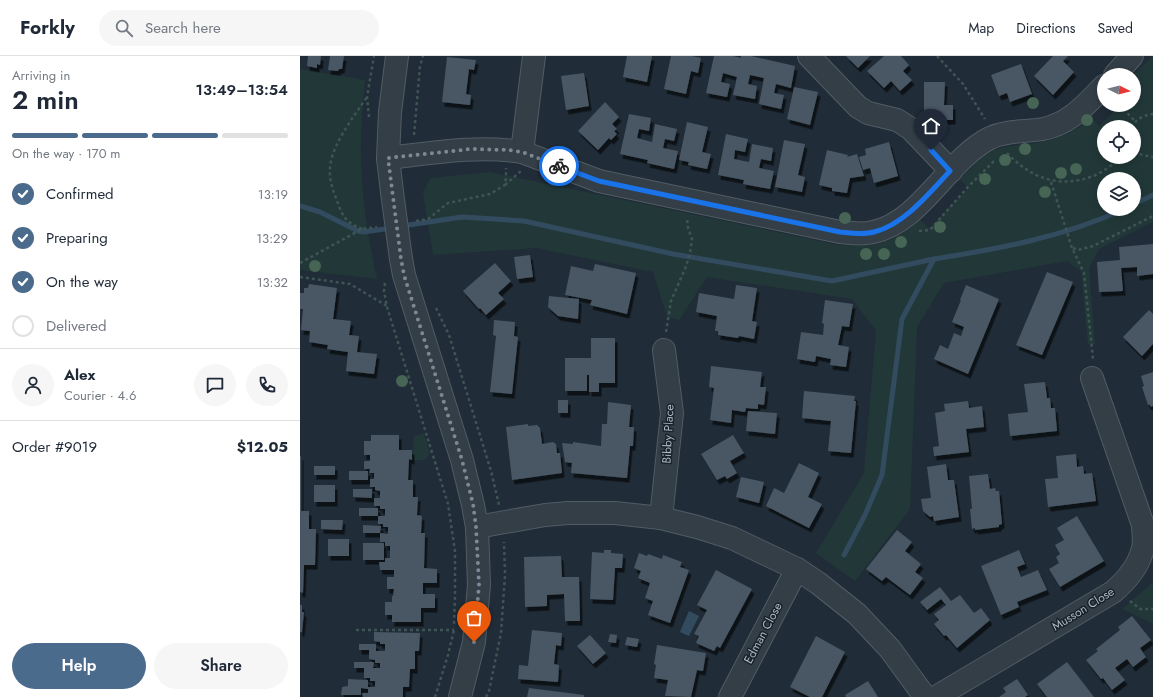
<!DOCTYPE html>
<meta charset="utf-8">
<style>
body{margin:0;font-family:Jost,sans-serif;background:#f6f6f7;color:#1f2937;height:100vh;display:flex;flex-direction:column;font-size:15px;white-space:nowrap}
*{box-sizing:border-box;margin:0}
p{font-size:13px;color:#747a83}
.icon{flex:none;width:22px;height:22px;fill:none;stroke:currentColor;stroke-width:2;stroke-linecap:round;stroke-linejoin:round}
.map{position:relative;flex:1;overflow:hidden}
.panel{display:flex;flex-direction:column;background:#fff;width:300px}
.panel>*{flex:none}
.needle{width:26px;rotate:96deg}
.controls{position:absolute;left:797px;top:12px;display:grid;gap:8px}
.controls a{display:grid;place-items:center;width:44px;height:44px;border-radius:50%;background:#fff;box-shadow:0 2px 10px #0003;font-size:20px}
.pin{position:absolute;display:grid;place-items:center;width:34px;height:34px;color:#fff;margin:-41px -17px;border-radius:50% 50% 50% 0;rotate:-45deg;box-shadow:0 0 4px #0007}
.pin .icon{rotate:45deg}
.courier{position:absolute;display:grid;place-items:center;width:40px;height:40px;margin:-20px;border:3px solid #1a73e8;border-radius:50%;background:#fff;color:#222;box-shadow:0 1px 5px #0007}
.head em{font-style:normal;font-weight:600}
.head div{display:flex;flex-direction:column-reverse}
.head{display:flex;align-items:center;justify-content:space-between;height:68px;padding:0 12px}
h1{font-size:26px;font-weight:600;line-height:30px}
.bar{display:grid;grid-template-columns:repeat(4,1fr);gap:6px 4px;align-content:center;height:48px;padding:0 12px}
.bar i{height:5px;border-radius:3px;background:#e0e1e3}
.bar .on{background:#4b6b8d}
.bar p{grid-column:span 4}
.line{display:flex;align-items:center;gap:10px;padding:0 12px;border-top:1px solid #e0e1e3}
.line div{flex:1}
.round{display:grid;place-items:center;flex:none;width:42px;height:42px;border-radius:21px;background:#f6f6f7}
ol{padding:0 12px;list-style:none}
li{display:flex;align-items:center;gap:12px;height:44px}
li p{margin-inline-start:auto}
li .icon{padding:4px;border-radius:50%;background:#4b6b8d;color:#fff;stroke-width:4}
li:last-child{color:#747a83}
li i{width:22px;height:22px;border:2px solid #e0e1e3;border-radius:50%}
.primary-button{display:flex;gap:8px;margin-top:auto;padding:8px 12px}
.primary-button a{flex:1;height:46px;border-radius:24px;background:#4b6b8d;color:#fff;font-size:16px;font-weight:600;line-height:46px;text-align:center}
.primary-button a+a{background:#f6f6f7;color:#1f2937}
header{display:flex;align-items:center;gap:24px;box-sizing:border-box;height:56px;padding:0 20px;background:#fff;border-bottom:1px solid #e0e1e3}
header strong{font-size:19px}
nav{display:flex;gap:22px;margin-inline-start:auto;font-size:14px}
.search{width:280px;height:36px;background:#f6f6f7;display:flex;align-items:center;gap:10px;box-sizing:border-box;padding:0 14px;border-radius:22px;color:#747a83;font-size:15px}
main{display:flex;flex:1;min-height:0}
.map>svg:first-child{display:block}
</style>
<header>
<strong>Forkly</strong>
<div class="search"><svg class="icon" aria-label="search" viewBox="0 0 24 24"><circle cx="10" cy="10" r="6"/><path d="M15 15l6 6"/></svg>Search here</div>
<nav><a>Map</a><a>Directions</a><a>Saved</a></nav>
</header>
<main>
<section class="panel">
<div class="head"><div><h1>2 min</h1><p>Arriving in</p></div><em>13:49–13:54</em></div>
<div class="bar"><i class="on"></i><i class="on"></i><i class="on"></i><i></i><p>On the way · 170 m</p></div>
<ol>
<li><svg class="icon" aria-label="check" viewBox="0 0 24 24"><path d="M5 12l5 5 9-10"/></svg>Confirmed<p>13:19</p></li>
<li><svg class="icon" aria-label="check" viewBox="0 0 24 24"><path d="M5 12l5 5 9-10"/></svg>Preparing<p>13:29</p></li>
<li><svg class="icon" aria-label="check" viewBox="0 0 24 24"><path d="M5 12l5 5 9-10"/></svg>On the way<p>13:32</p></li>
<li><i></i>Delivered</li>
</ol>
<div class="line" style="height:72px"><a class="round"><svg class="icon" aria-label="person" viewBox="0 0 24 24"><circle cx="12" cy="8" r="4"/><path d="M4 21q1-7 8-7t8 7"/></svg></a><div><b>Alex</b><p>Courier · 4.6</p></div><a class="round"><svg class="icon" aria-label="chat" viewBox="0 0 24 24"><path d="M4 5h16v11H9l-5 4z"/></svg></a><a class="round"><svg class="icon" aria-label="phone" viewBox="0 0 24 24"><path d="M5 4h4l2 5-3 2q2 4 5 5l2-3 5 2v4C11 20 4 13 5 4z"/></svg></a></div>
<div class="line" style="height:52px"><div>Order #9019</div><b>$12.05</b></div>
<div class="primary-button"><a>Help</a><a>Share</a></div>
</section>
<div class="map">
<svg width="853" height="641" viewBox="0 0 853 641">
<defs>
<filter id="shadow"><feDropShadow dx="2.5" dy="4.5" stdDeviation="0" flood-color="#0009"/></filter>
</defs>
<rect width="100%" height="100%" fill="#202c37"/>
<!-- green -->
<g fill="#223838" fill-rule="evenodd">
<path d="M853 0V166L799 193 789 212 795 288H788L781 215 767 205 644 227 617 271 610 453 555 525 516 497 564 417 576 275 552 243 407 221 379 264 367 261 353 216 236 192 133 199 123 137 130 122 190 116 539 189C560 191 582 190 600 179 607 175 614 169 620 164L629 172 668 132 660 123C670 113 680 101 693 95 710 87 724 90 741 86 761 83 776 74 791 62L799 70 821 49H834V36L840 30 834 25V19ZM804 71H834V101H804ZM804 123H834V153H804Z"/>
<path d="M0 13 65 24C62 57 59 90 62 124 64 158 70 191 77 223L0 214Z"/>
<polygon points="124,377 130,398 124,404 112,404 114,380"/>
<polygon points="853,526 853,568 822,553"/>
</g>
<!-- water -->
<path fill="#334b5f" d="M389 555 399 560 389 580 380 576C383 568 386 562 389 555Z"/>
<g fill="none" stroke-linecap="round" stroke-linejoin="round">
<!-- stream -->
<g stroke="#334b5f" stroke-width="5">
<polyline points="834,148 853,139"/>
<polyline points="0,150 20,156 58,175 63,176 92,172"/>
<polyline points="102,170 162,161 224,165 373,198 532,225 634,203"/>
<path d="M544 499 565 459 582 419 602 263 634 203C698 193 764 181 824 153"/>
</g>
</g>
<!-- building -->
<g fill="#485763" filter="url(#shadow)">
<polygon points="8,0 21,0 20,9 17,8 17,12 7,10"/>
<polygon points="30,0 44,0 42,13 39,13 38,15 28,14"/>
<polygon points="327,0 352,0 347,26 323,21"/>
<polygon points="371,0 392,0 401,2 398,17 391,15 386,38 364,33"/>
<polygon points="414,0 433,0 441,2 441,0 451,0 495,10 491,32 476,28 474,37 484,39 481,53 459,48 464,22 450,19 448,28 457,30 455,43 433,39 437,21 423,17 421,26 430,28 427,41 406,37"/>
<polygon points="546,0 570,0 558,12"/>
<polygon points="584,0 601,0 609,9 603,15 612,24 600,35 591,25 584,32 567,15"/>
<polygon points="753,0 768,0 763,5 774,16 753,39 734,20"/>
<polygon points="147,1 176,4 174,14 169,13 166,38 171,39 170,49 142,46"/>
<polygon points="721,8 732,38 710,46 707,37 699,40 691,19"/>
<polygon points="284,17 289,50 266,54 261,20"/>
<polygon points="624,26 645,26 644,49 653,49 653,64 634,64 634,62 624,62"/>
<polygon points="494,31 518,36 510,69 487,63"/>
<polygon points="305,46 319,61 312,68 317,73 314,75 317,78 311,84 309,82 298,94 278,75"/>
<polygon points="329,58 351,62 349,75 339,73 337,82 352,86 355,68 377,73 374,85 365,83 363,92 378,95 374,113 347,107 348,104 320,98"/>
<polygon points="387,66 408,71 402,96 411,98 407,113 388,109 389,106 379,104"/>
<polygon points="426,78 448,83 445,96 435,94 434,103 449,106 452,88 473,92 471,105 461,103 459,112 474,115 470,133 443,128 444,124 418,119"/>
<polygon points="484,84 505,88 498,119 505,121 502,136 475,131"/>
<polygon points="589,86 598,120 574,127 570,112 563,114 559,101 566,99 565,93"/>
<polygon points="527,94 548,99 547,101 557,98 564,120 550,122 547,137 532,135 532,132 519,129"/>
<polygon points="853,188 853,218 837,220 837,211 821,212 823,235 799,236 797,206 820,204 819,191"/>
<polygon points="230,199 233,221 217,223 214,201"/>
<polygon points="195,207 211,225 198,237 204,243 186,259 180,252 179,253 163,235"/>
<polygon points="295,208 336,217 327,258 290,249 292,244 265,239 271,210 293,215"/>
<polygon points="747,216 773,226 742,299 716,289"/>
<polygon points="9,228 37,232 33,263 51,265 49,279 59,280 57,296 77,298 74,318 46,315 48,296 27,293 28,289 9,286 10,275 1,274 3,253 0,253 0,237 4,237 4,232 8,232"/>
<polygon points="436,229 457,232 452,265 457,266 454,283 439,280 438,282 418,279 418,275 415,275 417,260 396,256 399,237 434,243"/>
<polygon points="666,229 699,243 668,318 634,303 640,289 648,293 654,277 661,280 664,271 652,266 661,244 660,244"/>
<polygon points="249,240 279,243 278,263 258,260 248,251"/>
<polygon points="525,244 553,248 549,271 542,270 538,289 549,291 546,311 530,309 531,303 516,300 515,306 497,303 501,276 523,279 524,268 522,267"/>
<polygon points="849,254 853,258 853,288 842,300 823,281"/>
<polygon points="194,264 215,266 214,280 218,281 212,338 190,336 196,280 193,279"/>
<polygon points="291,282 315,282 315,327 299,327 299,336 289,336 289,319 287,319 287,335 265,335 265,302 291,302"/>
<polygon points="411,310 462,316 460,331 466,331 464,349 458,348 458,353 446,352 445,356 432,354 431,367 410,364 414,332 409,331"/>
<polygon points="853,316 853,350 851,351 850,349 848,349 842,331 844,330 841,320"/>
<polygon points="745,326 747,342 750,342 751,352 755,352 757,375 710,380 708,358 728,356 724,328"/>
<polygon points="504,335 555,340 554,345 556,345 551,397 528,395 531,365 502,362"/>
<rect x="258" y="344" width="10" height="13"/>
<polygon points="668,345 669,352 682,350 684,371 666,373 669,396 634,400 633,391 639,390 635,357 645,355 644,348"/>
<polygon points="308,346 331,349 329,371 334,371 333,390 330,390 327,422 271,417 272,407 265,406 262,387 273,388 273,386 301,390 302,368 307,368"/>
<polygon points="448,355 477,357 475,378 446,375"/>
<polygon points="228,368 228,370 237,369 240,372 242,388 253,386 256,388 257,397 260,397 262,417 212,424 206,371"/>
<polygon points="71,379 99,379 99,394 112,394 112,404 109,403 108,424 113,424 113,441 118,441 117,459 122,460 121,477 125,477 124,512 137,513 137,527 123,527 123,538 135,538 135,552 121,552 121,566 92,566 92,559 85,559 85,546 92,546 92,540 93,540 94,533 87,533 87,521 94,521 94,514 80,514 79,506 85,506 85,502 90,502 90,490 85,490 85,486 80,486 80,477 88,478 88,471 83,471 83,468 78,468 78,460 85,460 85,453 80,453 80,450 74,450 74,442 80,442 80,435 75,434 75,431 70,431 70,423 74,423 74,417 69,417 70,413 64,413 64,405 70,405 70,399 64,399 64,385 71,385"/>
<polygon points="433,379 444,397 430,405 437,417 427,423 425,420 417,424 401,398"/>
<polygon points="776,398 777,411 783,410 784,418 792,417 796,445 748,451 745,423 758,422 756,400"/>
<polygon points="0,400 1,400 1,455 9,455 9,473 16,473 15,509 4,509 3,537 0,536"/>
<polygon points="499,407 519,417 508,441 522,448 509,472 466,450 474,432 484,437"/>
<polygon points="646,408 648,424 654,424 659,461 634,465 633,460 630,461 623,455 621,443 631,442 627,411"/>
<rect x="14" y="410" width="21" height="9"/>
<rect x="49" y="415" width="19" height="9"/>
<polygon points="688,418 690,433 695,432 696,435 699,435 702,468 699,469 699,471 675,474 675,472 672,473 670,453 672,453 669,420"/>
<polygon points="441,421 464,426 459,447 436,441"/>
<rect x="14" y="429" width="21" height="17"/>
<polygon points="53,433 72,433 72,442 53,441"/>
<rect x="59" y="452" width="19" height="8"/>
<polygon points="777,460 804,505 760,531 749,513 759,507 756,501 760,498 755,489 764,484 757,472"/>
<polygon points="21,464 43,464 42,474 21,473"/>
<polygon points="63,469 81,470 80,477 63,477"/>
<polygon points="597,474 612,486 605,495 621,508 615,516 623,522 610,539 586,521 582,525 566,513"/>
<rect x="28" y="483" width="21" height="17"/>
<rect x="63" y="487" width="21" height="17"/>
<polygon points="304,494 311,494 311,497 323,498 322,512 315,512 313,544 290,543 292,496 304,497"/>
<polygon points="719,494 725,508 717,511 721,521 738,514 747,534 717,546 719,551 701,559 681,510"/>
<polygon points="339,497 347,500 348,498 362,503 363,499 382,506 380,511 389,514 370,567 348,559 353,545 345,542 350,527 338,522 341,515 334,512"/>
<polygon points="261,500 262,521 279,521 280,565 265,565 264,538 247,539 247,550 225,551 224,501"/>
<polygon points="416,514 452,533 420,592 417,590 414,595 396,587 399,580 394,578 407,554 397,549"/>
<polygon points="640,531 651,545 660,539 674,557 681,552 690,564 657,592 646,579 644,580 634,568 639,564 634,558 646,549 641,543 627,554 620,546"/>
<polygon points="0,549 2,549 2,556 4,556 2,576 0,576"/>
<polygon points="832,560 851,584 840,592 846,601 833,611 827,603 815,612 825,624 812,634 803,622 801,623 786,604 798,595 796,593 820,574 818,571"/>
<polygon points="232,574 262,577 261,590 256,589 254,608 259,609 258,626 218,623 219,609 228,610"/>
<polygon points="74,576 120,577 119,595 115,595 115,613 110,613 109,631 103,631 103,641 63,641 62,637 68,637 68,633 61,632 61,639 41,639 42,631 48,630 48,623 68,624 68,631 75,631 75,625 70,625 70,622 64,622 64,612 54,612 54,606 74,606 73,612 80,612 80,607 75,607 75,604 69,603 69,594 59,594 59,588 76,588 76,595 85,595 85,588 80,588 80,586 74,585"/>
<polygon points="310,578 317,579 316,587 308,586"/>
<polygon points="290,579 306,597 293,608 277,590"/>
<polygon points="516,580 545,596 522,641 510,641 490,631"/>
<polygon points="327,581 339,583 337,591 325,589"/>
<polygon points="357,589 406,597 403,615 397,614 391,641 365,640 368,624 354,622 356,609 354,608"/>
<polygon points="767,606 794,641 747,641 737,628"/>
<polygon points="717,623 728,639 725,641 699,641 706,636 703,632"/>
<polygon points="568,625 578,641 546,641 545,639"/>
<polygon points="229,632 284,639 284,641 227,641"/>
</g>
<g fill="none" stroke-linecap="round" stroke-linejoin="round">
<defs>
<g id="minor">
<polyline points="509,0 558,51 568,57 597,64 611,73 651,115"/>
<polyline points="815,19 832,0"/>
<polyline points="222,96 234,0"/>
<path d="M88 102C132 97 178 89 222 96L299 125 540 176C551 177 562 179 573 176 621 166 647 104 690 82 707 74 725 76 743 73 770 68 786 48 804 30"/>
<polyline points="92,136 88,102 90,56 97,0"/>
<polyline points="101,203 104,219 162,404 173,449 177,471 179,529 174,586 160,641"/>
<polyline points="361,462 372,357 364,294"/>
<polyline points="177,471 245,459 268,457 315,457 361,462 397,471 432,482 497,513 518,527 557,558 590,593 625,641"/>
<polyline points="430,641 497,513"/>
<path d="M636 641 813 536C827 524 839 510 843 492 845 485 843 476 843 469L792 322"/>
</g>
</defs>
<!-- minor casing -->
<use href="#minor" stroke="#515c65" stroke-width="24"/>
<!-- path -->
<g stroke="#3f5455" stroke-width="2.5" stroke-dasharray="3 3" stroke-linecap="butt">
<polyline points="637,0 663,28 685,63"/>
<polyline points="819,49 835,65"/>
<polyline points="69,61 67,41 74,0"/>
<path d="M831 71C837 63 843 59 853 58"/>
<polyline points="114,79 120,10 123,0"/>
<polyline points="835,94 842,99 853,101"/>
<path d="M707 97C731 122 759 133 793 120 804 116 814 107 824 101"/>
<polyline points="751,126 772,192 784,217 793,303"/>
<polyline points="205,129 221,115"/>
<polyline points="116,165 128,163 148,147 190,138 205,129 206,121 206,112"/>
<path d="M62 173C45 166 43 161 37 145 33 134 29 124 30 112 31 90 54 60 67 41"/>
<polyline points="619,175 630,174 667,132 695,104"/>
<polyline points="773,192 778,194 793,190 853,160"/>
<polyline points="0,207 62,173 77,171"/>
<polyline points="0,221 50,228 87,250"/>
<polyline points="85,227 84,235 87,251 148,448 155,495 155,541 154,569"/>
<polyline points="136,252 149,279 191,415 199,449"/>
<polyline points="366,276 371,245 385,213 390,198 392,183 388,172 387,162"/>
<polyline points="830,545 840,553 853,553"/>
<polyline points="56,574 154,574"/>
<polyline points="135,641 148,599 154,574"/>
<polyline points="186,641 189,635 201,577 205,519 204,486"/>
</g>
<!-- minor -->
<use href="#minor" stroke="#333e47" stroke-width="22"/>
<defs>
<polyline id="minor-bridge" points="92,136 101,203"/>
</defs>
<!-- minor-bridge casing -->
<use href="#minor-bridge" stroke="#515c65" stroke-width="24" stroke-linecap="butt"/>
<!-- minor-bridge -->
<use href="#minor-bridge" stroke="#333e47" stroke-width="22"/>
</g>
<!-- trees -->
<g fill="#466554">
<circle cx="733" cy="47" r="6"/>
<circle cx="787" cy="64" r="6"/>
<circle cx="725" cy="93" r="6"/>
<circle cx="705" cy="104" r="6"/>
<circle cx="776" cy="113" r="6"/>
<circle cx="761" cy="117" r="6"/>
<circle cx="685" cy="123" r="6"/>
<circle cx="745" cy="136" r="6"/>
<circle cx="545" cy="162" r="6"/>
<circle cx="640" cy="171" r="6"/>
<circle cx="601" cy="186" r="6"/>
<circle cx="566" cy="198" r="6"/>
<circle cx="584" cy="198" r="6"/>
<circle cx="15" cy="210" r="6"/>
<circle cx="102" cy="325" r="6"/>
</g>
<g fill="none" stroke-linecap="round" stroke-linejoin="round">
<!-- done -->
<polyline stroke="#7c8893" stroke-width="4" stroke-dasharray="0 7.2" points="174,586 179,529 176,471 173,448 162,404 104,219 101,203 88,102 171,93 209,94 222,96 259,110"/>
<!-- route -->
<path stroke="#1a73e8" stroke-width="5" d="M259 110 299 125 540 176C551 177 563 179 574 176 605 168 629 137 650 115L631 94"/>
</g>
<g text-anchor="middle" stroke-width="3" stroke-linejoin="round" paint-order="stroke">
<!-- street labels -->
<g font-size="12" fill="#aeb9c4" stroke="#19232c">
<text transform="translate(368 378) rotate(-87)" y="4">Bibby Place</text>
<text transform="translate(783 553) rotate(-32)" y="4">Musson Close</text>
<text transform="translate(463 577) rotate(-62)" y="4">Edman Close</text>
</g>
</g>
</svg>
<div class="controls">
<a><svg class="needle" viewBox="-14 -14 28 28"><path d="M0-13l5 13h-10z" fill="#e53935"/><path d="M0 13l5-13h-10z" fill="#747a83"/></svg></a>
<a><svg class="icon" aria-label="locate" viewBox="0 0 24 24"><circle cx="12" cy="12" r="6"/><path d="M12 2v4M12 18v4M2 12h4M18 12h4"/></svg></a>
<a><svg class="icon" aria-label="layers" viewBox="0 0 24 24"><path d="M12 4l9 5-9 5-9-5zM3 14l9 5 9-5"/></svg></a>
</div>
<div class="pin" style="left:174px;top:586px;background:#ea580c"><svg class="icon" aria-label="bag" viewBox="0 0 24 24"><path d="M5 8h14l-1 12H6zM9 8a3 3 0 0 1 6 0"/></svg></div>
<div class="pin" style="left:631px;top:94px;background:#1f2937"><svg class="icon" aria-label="home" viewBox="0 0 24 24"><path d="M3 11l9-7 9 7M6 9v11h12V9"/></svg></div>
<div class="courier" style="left:259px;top:110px"><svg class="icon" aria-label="bike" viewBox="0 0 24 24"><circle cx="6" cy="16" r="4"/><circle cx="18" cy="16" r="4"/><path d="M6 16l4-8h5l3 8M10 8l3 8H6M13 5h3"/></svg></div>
</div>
</main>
